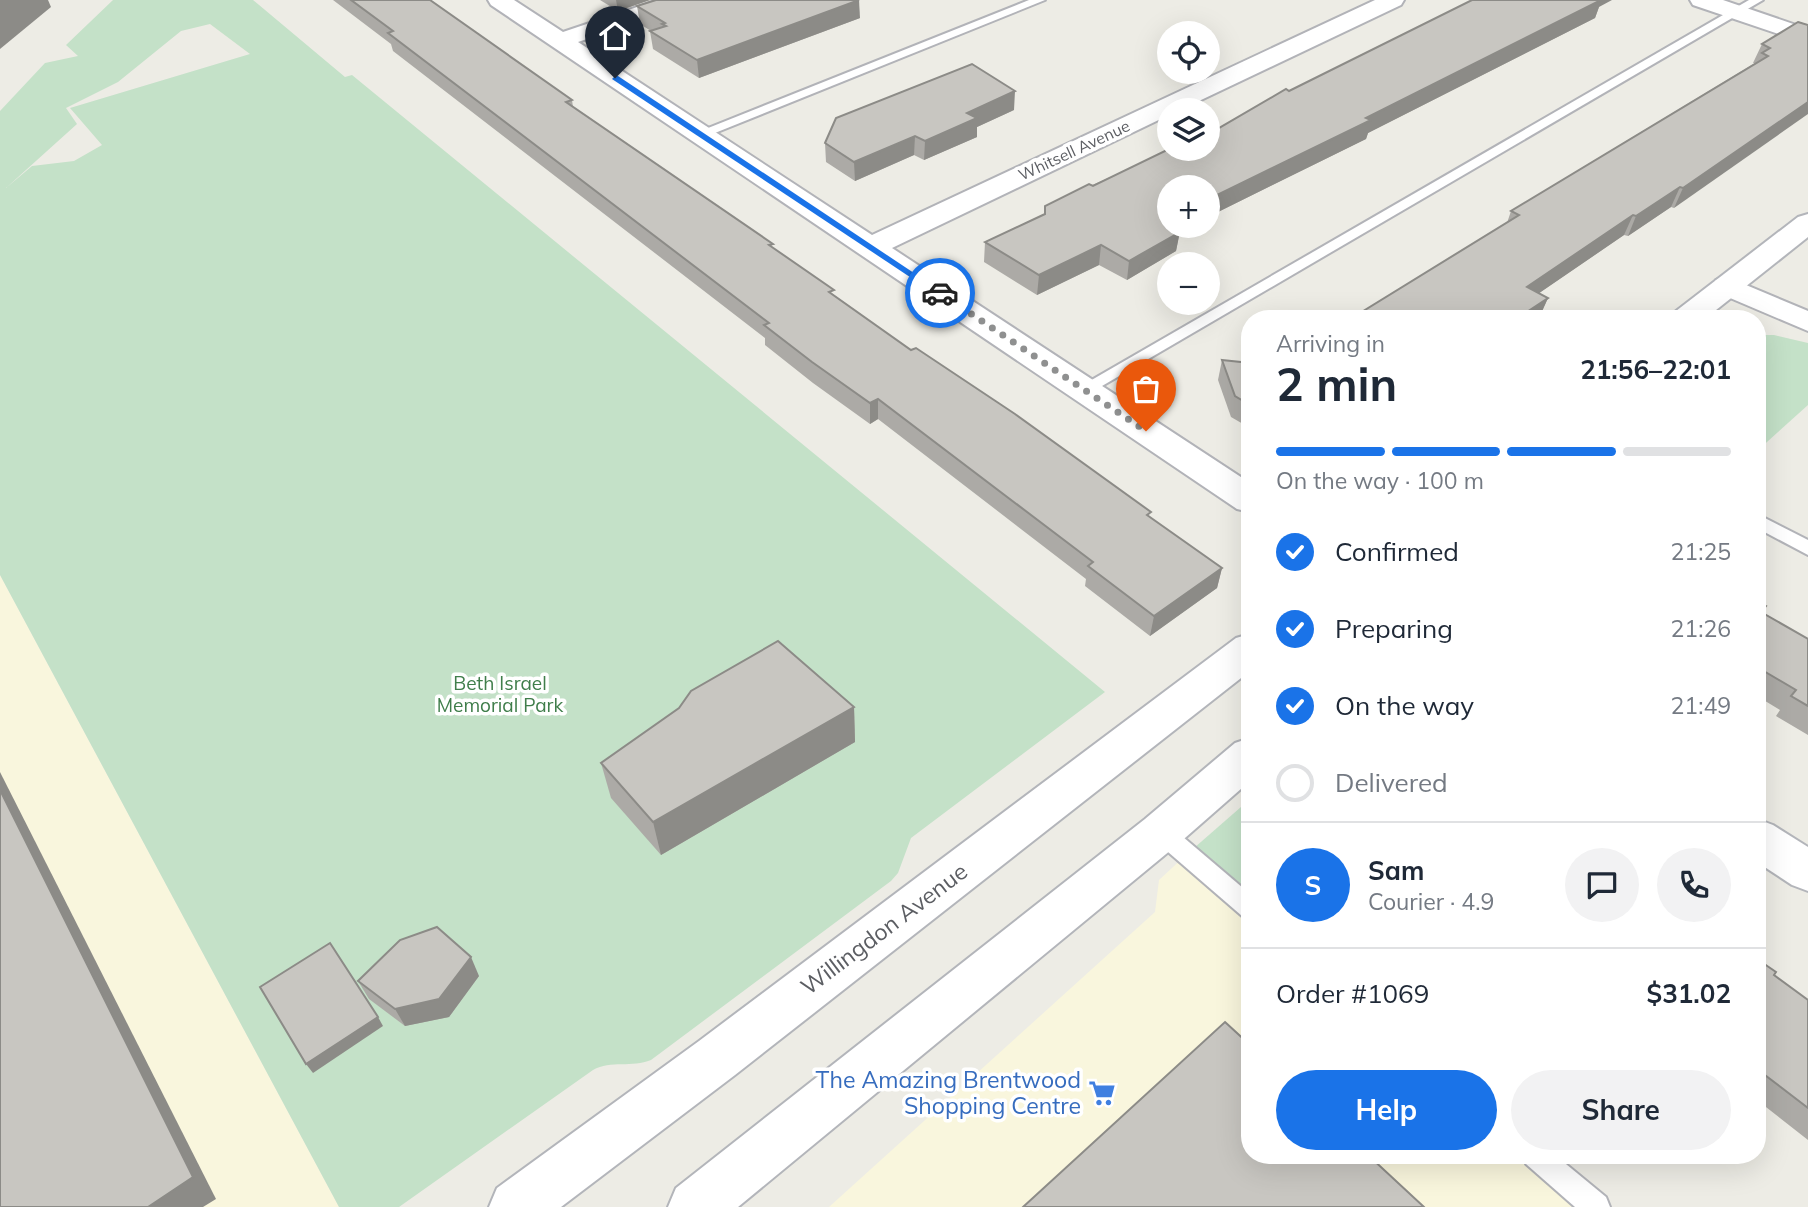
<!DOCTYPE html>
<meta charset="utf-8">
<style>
body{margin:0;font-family:Mulish,sans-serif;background:#f2f2f3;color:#1f2937;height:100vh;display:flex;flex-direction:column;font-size:26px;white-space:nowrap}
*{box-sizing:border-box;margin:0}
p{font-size:23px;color:#747a83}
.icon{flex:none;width:38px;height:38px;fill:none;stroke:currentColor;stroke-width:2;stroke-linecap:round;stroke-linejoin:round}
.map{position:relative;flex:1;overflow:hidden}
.drawer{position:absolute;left:1241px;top:310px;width:525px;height:854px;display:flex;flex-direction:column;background:#fff;border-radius:28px;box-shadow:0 7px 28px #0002}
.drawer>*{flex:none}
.fabs{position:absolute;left:1157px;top:21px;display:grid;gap:14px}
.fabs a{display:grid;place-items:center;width:63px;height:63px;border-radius:50%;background:#fff;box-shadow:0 7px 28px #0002;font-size:35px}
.pin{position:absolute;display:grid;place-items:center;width:60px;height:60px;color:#fff;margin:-72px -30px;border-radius:50% 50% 50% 0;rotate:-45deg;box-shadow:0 0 7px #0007}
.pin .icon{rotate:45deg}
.courier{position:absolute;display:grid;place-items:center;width:70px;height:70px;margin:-35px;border:5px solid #1a73e8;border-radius:50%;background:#fff;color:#222;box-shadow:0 2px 9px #0007}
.summary em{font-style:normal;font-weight:700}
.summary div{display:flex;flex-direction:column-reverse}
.summary{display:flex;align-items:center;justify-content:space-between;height:119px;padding:0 35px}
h1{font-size:46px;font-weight:700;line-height:52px}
.bar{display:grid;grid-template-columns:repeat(4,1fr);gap:10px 7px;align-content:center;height:84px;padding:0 35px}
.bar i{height:9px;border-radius:5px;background:#e0e1e3}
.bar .current{background:#1a73e8}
.bar p{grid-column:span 4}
.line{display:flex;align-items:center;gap:18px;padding:0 35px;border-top:2px solid #e0e1e3}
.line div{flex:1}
.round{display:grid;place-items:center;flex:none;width:74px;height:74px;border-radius:37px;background:#f2f2f3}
ol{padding:0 35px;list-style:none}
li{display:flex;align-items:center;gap:21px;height:77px}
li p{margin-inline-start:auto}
li .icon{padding:7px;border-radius:50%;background:#1a73e8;color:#fff;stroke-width:4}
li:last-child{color:#747a83}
li i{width:38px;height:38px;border:4px solid #e0e1e3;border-radius:50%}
.action{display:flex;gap:14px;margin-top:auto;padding:14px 35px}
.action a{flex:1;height:80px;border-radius:42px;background:#1a73e8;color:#fff;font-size:28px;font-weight:700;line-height:80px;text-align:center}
.action a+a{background:#f2f2f3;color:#1f2937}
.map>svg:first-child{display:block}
</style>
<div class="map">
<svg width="1808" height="1207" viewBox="0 0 1808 1207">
<rect width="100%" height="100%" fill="#edece5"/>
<!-- commercial -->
<g fill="#f9f6dd">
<polygon points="0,575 339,1207 0,1207"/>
<polygon points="1186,855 1249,909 1250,1155 1536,1155 1596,1207 829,1207 1155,912 1159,880"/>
</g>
<!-- green -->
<g fill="#c4e1c8" fill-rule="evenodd">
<path d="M113 0H253L345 77 352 75 1105 692 911 838 898 873 891 881 651 1060C632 1068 611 1060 593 1070L399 1207H339L0 575V111L45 63 78 56 66 45ZM210 24 250 54 70 108 102 145 74 161 32 166 6 188 77 124 66 108 118 82 181 31Z"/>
<polygon points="1757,335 1774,335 1808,343 1808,405 1757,451"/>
<polygon points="1249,800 1249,909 1186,855"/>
</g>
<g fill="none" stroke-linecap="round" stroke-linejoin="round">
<defs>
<g id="lane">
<polygon points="1029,0 1045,0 705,137 700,138 693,134"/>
<polygon points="1749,0 1763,0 1090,393 1084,394 1076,389"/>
<polygon points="1757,514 1808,540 1808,555 1757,528"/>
<polygon points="1161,823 1169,825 1250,894 1250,919 1242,916 1153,839 1150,832 1153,825"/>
<polygon points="1522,1155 1555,1155 1606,1197 1610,1207 1575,1207 1526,1164"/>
</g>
<g id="street">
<polygon points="488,0 514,0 563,32 658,0 691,0 688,5 578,42 872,235 1375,0 1404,0 1401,5 1180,110 1169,110 1169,115 892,248 1250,483 1250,512 1237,509 491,5"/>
<polygon points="1690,0 1723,0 1808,29 1808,44 1693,5"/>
<polygon points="1727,277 1808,311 1808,331 1716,292 1712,286 1716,280"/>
</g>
<g id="secondary">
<polygon points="1808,214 1808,237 1706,318 1672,318 1676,311 1798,217"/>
<polygon points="1250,634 1250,671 735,1075 561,1207 489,1207 497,1188 699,1041 1236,638"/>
<polygon points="1250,738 1250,781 1177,845 738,1207 668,1207 676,1188 1145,819 1235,743"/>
<polygon points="1757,819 1773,825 1808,847 1808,891 1792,885 1757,862"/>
</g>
</defs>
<!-- lane casing -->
<use href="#lane" stroke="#b2b3b8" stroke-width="4"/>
<!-- street casing -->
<use href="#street" stroke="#b2b3b8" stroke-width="4"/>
<!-- secondary casing -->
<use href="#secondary" stroke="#b3b5ba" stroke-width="4"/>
<!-- lane -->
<use href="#lane" fill="#fff" fill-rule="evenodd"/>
<!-- street -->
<use href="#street" fill="#fff" fill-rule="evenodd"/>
<!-- secondary -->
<use href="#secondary" fill="#fff" fill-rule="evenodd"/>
</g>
<!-- wall -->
<g fill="#acaaa6">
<polygon points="333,0 430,0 572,100 573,107 773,248 834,295 911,350 1222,568 1217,588 1150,636 1085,586 1086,579 878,419 870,424 813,383 765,345 765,338 393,51 391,44"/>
<polygon points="600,0 650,0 618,11"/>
<polygon points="637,6 860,18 699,78 653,49 650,31 651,31 640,24"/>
<polygon points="1599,7 1595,18 1368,133 1366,139 1218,212 1217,217 1169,226 1199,226 1179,236 1176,251 1127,280 1099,265 1037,295 984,262 985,242 1044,214 1045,206 1212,132 1289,91"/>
<polygon points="1798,22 1674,208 1671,207 1628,236 1624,235 1539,293 1548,298 1539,318 1352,318 1507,223 1511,211 1755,63 1753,63 1762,44"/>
<polygon points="1014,110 977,127 977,137 924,160 914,155 855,181 826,162 825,143"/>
<polygon points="1222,360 1250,363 1250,428 1231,417 1218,380"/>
<polygon points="1757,601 1766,606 1762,612 1808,639 1808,735 1776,716 1780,710 1757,696"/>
<polygon points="854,707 855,742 661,855 611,798 601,763"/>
<polygon points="1757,959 1774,975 1808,1000 1808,1140 1757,1100"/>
<polygon points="479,976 449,1017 405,1026 369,999 358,981"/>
</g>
<!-- shaded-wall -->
<g fill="#8c8b87">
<polygon points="0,0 48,0 51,7 0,49"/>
<polygon points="616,0 650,0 618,11"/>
<polygon points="859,0 860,18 699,78 697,60"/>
<polygon points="1590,0 1612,0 1599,7 1595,18 1368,133 1366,139 1218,212 1217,217 1208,222 1208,204 1217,195"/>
<polygon points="1015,91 1014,110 977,127 977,137 924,160 925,141 967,113"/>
<polygon points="1808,102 1808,114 1674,208 1683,188"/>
<polygon points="915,136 914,155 855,181 854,162"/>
<polygon points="1680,187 1671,207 1628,236 1636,216"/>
<polygon points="1633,215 1624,235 1519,307 1527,287"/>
<polygon points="1169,223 1169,226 1199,226 1179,236 1176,251 1127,280 1129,261"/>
<polygon points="1101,245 1099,265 1037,295 1039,275"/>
<polygon points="1548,298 1539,318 1518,318"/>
<polygon points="878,399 878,419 870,424 870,403"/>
<polygon points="1222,568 1217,588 1150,636 1154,616"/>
<polygon points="854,707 855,742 661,855 653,822"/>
<polygon points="0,772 216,1199 203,1207 148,1207 0,790"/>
<polygon points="471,957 479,976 449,1017 405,1026 395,1009"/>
<polygon points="378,1017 383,1026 313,1073 306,1064"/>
</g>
<!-- building -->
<g fill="#c8c6c1" stroke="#8c8b87" stroke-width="2">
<polygon points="351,0 430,0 572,100 566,102 773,244 769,245 834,290 829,292 911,350 916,348 1015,414 1151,512 1147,515 1222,568 1154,616 1088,566 1093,562 878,399 870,403 812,362 764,325 769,323 388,33 393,31"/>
<polygon points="656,0 859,0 697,60 650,31 666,26 662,24 665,23 637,6"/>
<polygon points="1472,0 1601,0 1366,118 1371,120 1217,195 1221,197 1208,204 1208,187 1169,187 1169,223 1167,224 1180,232 1129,261 1101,245 1039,275 985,242 1045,214 1045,206 1089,184 1093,186 1169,149 1208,149 1208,130 1212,132 1286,89 1289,91"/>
<polygon points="1798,22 1808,25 1808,102 1683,188 1680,187 1636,216 1633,215 1527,287 1548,298 1518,318 1352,318 1519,215 1511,211 1768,56 1762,53 1770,48 1762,44"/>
<polygon points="972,64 1015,91 967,113 977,118 925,141 915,136 854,162 825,143 836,118"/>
<polygon points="1222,360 1250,363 1250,405 1235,396"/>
<polygon points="1757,601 1766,606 1761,612 1808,639 1808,706 1791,696 1796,690 1757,667"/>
<polygon points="778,641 854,707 653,822 601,763 679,708 691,691"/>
<polygon points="0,790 193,1177 148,1207 0,1207"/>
<polygon points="437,927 471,957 439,999 395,1009 358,981 400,940"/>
<polygon points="330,943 378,1017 306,1064 260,987"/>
<polygon points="1757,959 1776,972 1774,975 1808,1000 1808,1108 1757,1069"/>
<polygon points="1225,1022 1250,1045 1250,1155 1368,1155 1424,1207 1023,1207"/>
</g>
<!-- route -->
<polygon fill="#1a73e8" points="615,76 618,76 944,293 937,295 612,79"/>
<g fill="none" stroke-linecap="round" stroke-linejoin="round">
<!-- done -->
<polyline stroke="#8f9090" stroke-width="7" stroke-dasharray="0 12.6" points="940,293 1146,431"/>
</g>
<!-- icons -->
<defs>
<symbol id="supermarket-bare" viewBox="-9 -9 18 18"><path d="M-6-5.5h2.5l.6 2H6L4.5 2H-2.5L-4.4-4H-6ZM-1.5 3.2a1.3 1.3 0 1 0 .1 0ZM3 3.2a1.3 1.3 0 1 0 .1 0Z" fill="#3f7fe0" stroke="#fff" stroke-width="2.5" paint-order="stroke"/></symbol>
</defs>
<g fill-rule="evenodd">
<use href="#supermarket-bare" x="1083" y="1074" width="38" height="38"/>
</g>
<g text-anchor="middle" stroke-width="7" stroke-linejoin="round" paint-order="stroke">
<!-- far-street labels -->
<g font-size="16" fill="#5c5e63" stroke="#fff">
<text transform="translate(1074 150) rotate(-25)" y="6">Whitsell Avenue</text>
</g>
<!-- park labels -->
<g font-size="19" fill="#407e4b" stroke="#fff">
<text x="500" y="690">Beth Israel<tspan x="500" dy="22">Memorial Park</tspan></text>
</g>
<!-- near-street labels -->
<g font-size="23" fill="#5c5e63" stroke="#fff">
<text transform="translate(884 929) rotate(-37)" y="8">Willingdon Avenue</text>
</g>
<!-- near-shop labels -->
<g font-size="23" fill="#366cbe" stroke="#fff" text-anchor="end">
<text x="1081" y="1088">The Amazing Brentwood<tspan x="1081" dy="26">Shopping Centre</tspan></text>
</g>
</g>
</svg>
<div class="fabs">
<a><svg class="icon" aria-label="locate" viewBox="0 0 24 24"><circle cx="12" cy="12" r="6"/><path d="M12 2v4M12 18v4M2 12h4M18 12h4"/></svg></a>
<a><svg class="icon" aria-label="layers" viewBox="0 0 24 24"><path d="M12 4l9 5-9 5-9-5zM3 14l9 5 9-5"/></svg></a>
<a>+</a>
<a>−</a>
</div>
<div class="pin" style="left:1146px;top:431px;background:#ea580c"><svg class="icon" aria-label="bag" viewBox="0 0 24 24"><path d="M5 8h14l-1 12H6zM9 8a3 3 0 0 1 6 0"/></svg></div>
<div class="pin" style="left:615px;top:78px;background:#1f2937"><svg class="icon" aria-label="home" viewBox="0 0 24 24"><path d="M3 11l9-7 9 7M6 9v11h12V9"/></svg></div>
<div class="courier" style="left:940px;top:293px"><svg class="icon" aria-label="car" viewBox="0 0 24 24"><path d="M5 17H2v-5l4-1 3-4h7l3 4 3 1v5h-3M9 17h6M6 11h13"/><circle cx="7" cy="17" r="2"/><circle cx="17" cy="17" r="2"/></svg></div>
<section class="drawer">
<div class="summary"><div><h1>2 min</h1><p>Arriving in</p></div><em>21:56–22:01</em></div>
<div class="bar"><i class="current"></i><i class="current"></i><i class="current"></i><i></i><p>On the way · 100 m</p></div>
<ol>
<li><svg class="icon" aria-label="check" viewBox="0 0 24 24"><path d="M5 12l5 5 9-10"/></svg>Confirmed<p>21:25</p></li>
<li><svg class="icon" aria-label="check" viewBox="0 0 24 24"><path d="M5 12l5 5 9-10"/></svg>Preparing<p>21:26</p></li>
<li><svg class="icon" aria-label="check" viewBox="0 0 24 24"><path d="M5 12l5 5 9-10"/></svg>On the way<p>21:49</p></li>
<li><i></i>Delivered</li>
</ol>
<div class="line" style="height:126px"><b class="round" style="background:#1a73e8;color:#fff">S</b><div><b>Sam</b><p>Courier · 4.9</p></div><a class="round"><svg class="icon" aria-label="chat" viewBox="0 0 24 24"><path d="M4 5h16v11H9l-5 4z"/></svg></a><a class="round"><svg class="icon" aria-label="phone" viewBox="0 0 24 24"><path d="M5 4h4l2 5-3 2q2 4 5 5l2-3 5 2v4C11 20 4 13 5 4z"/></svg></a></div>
<div class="line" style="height:91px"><div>Order #1069</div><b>$31.02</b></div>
<div class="action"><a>Help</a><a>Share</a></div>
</section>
</div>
